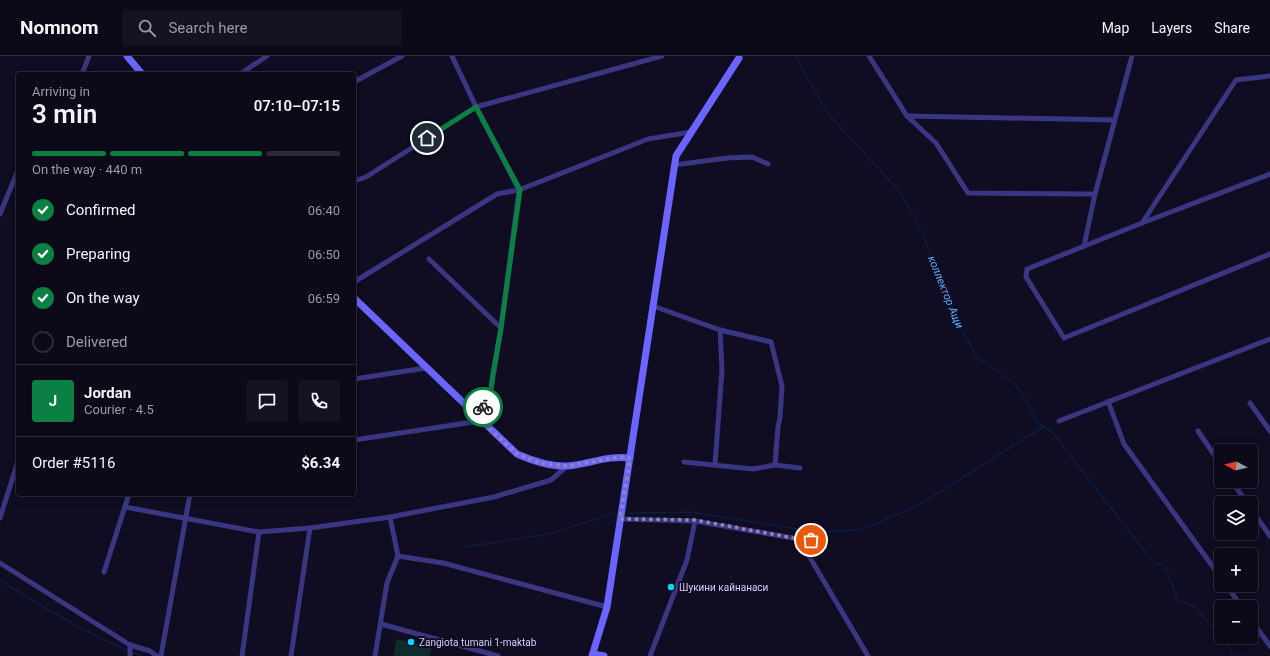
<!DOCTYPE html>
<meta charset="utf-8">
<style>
body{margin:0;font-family:Roboto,sans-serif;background:#151222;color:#f1f3f6;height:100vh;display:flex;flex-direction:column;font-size:15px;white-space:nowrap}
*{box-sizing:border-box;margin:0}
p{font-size:13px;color:#9a9aa2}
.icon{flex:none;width:22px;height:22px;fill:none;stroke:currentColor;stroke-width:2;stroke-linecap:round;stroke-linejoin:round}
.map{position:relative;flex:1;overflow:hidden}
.side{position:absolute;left:16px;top:16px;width:340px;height:424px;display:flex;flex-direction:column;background:#0c0919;border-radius:4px;box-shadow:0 2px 10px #0003,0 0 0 1px #2c2a38}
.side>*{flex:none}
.needle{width:26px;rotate:277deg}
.buttons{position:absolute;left:1214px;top:388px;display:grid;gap:8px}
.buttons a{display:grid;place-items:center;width:44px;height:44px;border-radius:4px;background:#0c0919;box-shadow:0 2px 10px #0003,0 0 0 1px #2c2a38;font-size:20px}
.pin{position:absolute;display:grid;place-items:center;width:34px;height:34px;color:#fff;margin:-17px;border:2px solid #fff;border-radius:50%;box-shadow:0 1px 4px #0007}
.courier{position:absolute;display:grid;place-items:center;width:40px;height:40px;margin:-20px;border:3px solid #0b8043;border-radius:50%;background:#fff;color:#222;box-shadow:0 1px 5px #0007}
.headline em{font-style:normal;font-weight:600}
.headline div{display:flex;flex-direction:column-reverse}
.headline{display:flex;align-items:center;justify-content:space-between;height:68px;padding:0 16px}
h1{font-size:26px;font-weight:600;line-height:30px}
.bar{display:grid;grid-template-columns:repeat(4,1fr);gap:6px 4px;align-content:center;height:48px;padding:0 16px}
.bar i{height:5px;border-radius:3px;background:#2c2a38}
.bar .active{background:#0b8043}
.bar p{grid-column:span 4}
.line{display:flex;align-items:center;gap:10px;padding:0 16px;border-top:1px solid #2c2a38}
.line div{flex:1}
.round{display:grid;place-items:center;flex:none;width:42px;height:42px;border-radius:4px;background:#151222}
ol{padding:0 16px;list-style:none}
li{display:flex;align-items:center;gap:12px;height:44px}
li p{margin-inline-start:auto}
li .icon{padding:4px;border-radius:50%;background:#0b8043;color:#fff;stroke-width:4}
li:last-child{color:#9a9aa2}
li i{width:22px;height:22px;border:2px solid #2c2a38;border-radius:50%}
header{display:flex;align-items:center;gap:24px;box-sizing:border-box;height:56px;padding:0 20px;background:#0c0919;border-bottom:1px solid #2c2a38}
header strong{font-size:19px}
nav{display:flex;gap:22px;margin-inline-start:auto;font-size:14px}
.search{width:280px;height:36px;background:#151222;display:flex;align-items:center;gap:10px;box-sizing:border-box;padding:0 14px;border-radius:4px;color:#9a9aa2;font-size:15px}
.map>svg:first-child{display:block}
</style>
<header>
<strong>Nomnom</strong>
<div class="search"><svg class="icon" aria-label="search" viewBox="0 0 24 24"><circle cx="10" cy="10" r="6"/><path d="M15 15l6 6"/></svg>Search here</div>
<nav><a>Map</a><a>Layers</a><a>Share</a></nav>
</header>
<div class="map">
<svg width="1270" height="600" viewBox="0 0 1270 600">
<rect width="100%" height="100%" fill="#100c21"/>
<!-- green -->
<polygon fill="#0f2b2b" points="397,583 432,591 430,600 393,600"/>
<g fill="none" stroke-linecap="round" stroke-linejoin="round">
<!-- stream -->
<g stroke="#0a1e43" stroke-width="1.5">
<polyline points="795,0 829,59 901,137 924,181 957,266 978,302 1012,325 1020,335 1038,367 1051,375 1154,507 1164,509 1178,544 1196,552 1230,593 1233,600"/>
<polyline points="630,457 691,456 816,476 861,474 919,449 1043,371"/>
<polyline points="465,491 549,478 615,457"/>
<path d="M0 524C45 553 91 580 141 600"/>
</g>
<!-- street -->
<g stroke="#3a3682" stroke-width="5">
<polyline points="869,0 907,60 936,87 968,137 1095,138"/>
<polyline points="82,18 89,0"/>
<polyline points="240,18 267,0"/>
<polyline points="354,26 402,0"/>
<polyline points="907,60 1114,64"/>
<polyline points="674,109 727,102 752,101 768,108"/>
<polyline points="1270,118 1142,167 1027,213 1026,221 1064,282 1270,198"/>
<polyline points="354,125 366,121 476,51 662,0"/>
<polyline points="0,158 18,114"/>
<polyline points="1142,167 1236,24 1270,20"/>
<polyline points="1084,190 1095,138 1132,0"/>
<polyline points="429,203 501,272"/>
<polyline points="354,226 497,138 519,134 648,83 691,76"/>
<polyline points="653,250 720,274 771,286 782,330 780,362 778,371 775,409"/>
<polyline points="354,323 426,312"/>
<polyline points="1108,345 1124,388 1221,522"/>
<polyline points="1250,347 1270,375"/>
<polyline points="1059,365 1270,283"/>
<polyline points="1198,375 1221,409"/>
<polyline points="354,384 473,366 478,362 491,333 501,272 519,134 476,51 452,0"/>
<polyline points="684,406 753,413 775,409 800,412"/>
<polyline points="715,408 722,314 720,274"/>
<polyline points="1232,425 1247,447"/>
<polyline points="125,451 259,476 310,472 390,461 494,441 551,424 567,410"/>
<polyline points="1251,453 1270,480"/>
<polyline points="0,462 18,405"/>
<polyline points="620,463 695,465 799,483 823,484"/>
<polyline points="799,483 868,600"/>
<polyline points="398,500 443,507 607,551"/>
<polyline points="0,507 130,589 150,595 157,600"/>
<polyline points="104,516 129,438"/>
<polyline points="1226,529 1242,551"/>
<polyline points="1251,564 1270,590"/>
<polyline points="381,568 498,600"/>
<polyline points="130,589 130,600"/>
<polyline points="161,600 190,438"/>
<polyline points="242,600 259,476"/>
<polyline points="291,600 310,472"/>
<polyline points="375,600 387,527 398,500 390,461"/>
<polyline points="650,600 687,504 695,465"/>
</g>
<!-- secondary -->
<g stroke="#6b64ff" stroke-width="7">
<polyline points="127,0 142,18"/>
<path d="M354 242 517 398C533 405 550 411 568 410 589 408 609 399 630 402"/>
<polyline points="593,598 604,600"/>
<polyline points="592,600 607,551 676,100 739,2"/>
</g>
</g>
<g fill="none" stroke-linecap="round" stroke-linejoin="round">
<!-- done -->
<polyline stroke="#8f89b1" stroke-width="4" stroke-dasharray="0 7.2" points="483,351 478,362 517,398 539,407 568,410 619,401 630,402 620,463 695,464 799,483 811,484"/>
<!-- route -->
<polyline stroke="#0b8043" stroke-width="5" points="427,82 476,51 520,134 501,272 493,318 491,333 483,351"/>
</g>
<!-- markers -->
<g fill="#00d9f8" stroke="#100c21" stroke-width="1.5">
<circle cx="671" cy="531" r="4"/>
<circle cx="411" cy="586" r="4"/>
</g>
<g text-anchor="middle" stroke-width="4" stroke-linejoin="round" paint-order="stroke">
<!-- poi labels -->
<g font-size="10" fill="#d4cdff" stroke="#100c21" text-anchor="start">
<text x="679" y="535">Шукини кайнанаси</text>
<text x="419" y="590">Zangiota tumani 1-maktab</text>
</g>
<!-- water labels -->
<g font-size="11" font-style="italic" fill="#5bafff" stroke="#100c21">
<text transform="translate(946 236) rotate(68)" y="4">коллектор Ащи</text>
</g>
</g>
</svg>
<div class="buttons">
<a><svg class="needle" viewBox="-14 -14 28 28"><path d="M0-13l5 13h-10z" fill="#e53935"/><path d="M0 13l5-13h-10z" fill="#9a9aa2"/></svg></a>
<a><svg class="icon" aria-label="layers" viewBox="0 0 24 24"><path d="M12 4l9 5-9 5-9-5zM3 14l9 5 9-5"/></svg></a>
<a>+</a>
<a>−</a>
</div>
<div class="pin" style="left:811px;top:484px;background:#ea580c"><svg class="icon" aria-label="bag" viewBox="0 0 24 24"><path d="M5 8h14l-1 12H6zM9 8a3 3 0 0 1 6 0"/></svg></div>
<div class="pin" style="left:427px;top:82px;background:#1f2937"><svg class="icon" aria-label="home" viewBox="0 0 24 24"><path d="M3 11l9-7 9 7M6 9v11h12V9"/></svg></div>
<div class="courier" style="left:483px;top:351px"><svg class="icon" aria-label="bike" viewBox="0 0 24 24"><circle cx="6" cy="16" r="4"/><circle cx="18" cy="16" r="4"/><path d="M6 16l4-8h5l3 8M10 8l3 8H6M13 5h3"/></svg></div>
<section class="side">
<div class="headline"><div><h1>3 min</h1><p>Arriving in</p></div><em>07:10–07:15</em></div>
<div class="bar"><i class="active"></i><i class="active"></i><i class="active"></i><i></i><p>On the way · 440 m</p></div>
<ol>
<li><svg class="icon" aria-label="check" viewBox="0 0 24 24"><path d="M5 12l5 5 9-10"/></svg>Confirmed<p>06:40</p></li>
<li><svg class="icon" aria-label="check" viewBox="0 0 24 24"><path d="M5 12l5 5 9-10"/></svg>Preparing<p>06:50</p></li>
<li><svg class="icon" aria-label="check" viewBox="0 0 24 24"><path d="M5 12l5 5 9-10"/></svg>On the way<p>06:59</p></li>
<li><i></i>Delivered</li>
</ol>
<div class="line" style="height:72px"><b class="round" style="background:#0b8043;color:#fff">J</b><div><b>Jordan</b><p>Courier · 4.5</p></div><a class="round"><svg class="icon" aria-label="chat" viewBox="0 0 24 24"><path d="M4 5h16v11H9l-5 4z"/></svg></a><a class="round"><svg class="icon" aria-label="phone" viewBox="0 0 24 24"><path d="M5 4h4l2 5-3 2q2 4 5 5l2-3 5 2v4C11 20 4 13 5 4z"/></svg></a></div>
<div class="line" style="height:52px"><div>Order #5116</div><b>$6.34</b></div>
</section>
</div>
